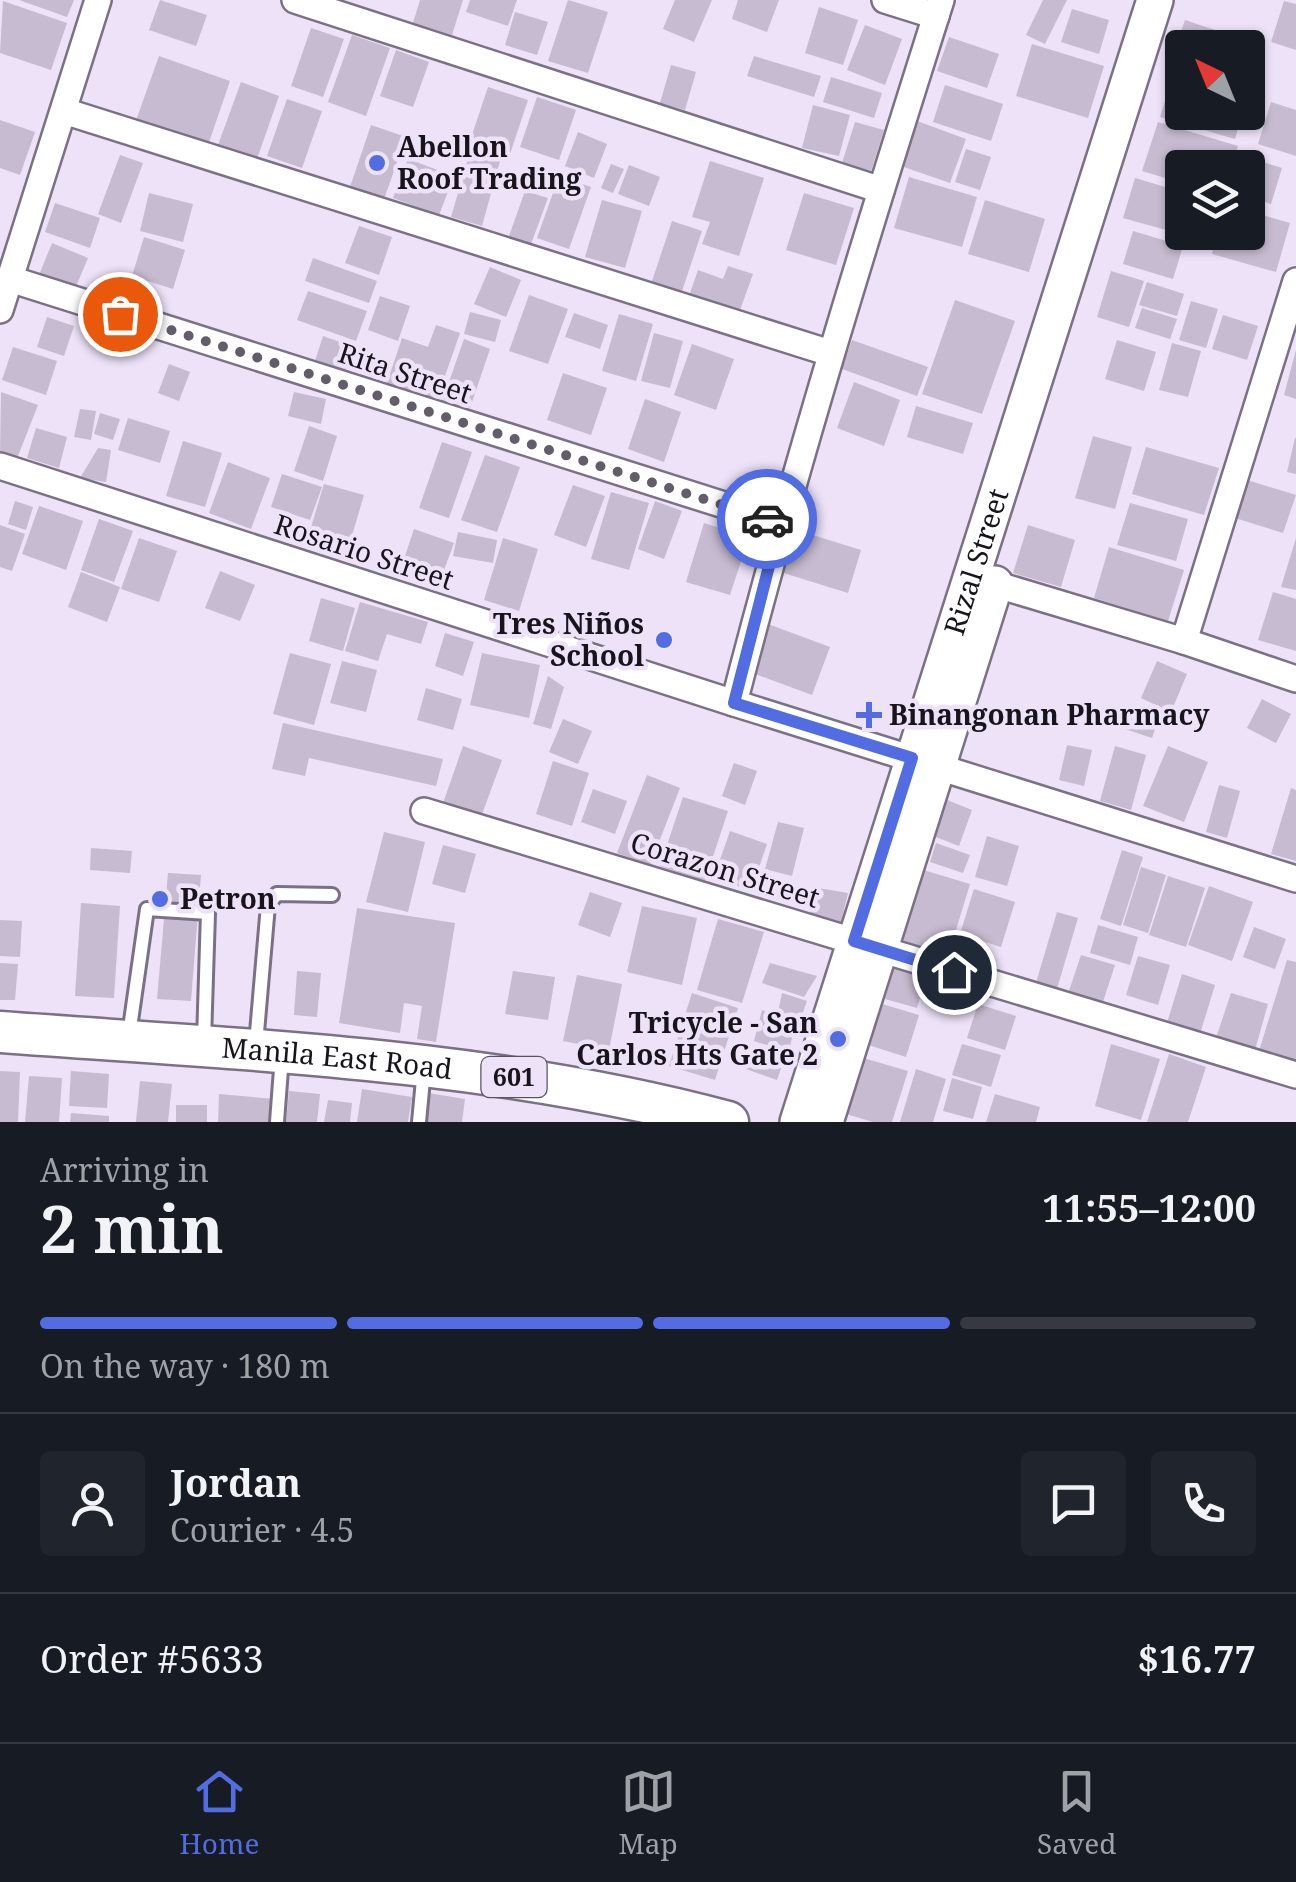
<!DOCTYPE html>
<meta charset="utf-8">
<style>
body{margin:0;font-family:"Noto Serif",serif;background:#20242c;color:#f1f3f6;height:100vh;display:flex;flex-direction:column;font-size:38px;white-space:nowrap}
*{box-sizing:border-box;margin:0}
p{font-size:32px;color:#9ea1a6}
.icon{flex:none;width:55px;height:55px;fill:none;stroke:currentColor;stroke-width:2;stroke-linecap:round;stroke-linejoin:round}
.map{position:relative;height:1122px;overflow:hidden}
.details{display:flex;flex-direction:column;background:#171b24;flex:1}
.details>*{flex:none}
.needle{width:65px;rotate:317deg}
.tools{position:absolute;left:1165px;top:30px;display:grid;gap:20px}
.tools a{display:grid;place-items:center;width:100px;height:100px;border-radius:10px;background:#171b24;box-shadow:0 2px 8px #0004;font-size:50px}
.pin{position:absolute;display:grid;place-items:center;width:85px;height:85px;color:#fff;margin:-42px;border:5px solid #fff;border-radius:50%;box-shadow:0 2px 10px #0007}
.courier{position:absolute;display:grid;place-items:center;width:100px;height:100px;margin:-50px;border:8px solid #526ce1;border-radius:50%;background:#fff;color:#222;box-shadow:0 2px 12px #0007}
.summary em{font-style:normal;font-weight:700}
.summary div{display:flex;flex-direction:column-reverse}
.summary{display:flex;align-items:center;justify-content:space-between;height:170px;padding:0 40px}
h1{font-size:65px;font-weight:700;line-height:75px}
.bar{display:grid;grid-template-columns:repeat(4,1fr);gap:15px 10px;align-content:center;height:120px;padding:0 40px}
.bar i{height:12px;border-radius:8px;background:#363941}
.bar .active{background:#526ce1}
.bar p{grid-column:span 4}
.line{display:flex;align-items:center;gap:25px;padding:0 40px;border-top:2px solid #363941}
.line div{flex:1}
.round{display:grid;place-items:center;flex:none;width:105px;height:105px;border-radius:10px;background:#20242c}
.tabs{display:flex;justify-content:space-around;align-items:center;height:140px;border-top:2px solid #363941;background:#171b24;font-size:28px;color:#9ea1a6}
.tabs a{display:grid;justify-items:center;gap:5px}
.tabs .active{color:#526ce1}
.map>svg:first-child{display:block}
</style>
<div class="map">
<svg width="1296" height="1122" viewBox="0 0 1296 1122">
<rect width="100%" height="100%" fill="#ede2f8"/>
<!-- building -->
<g fill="#c6bbd0">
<polygon points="19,0 74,0 67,17"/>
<polygon points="160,0 207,15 196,46 149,30"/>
<polygon points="420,0 463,0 452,35 413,23"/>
<polygon points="470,0 517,0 508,26 466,12"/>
<polygon points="568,0 608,12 588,73 548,61"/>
<polygon points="675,0 712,0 694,42 663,29"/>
<polygon points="738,0 779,0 767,32 732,19"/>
<polygon points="1043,0 1067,0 1045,44 1026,35"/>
<polygon points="3,1 67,23 51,70 0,53"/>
<polygon points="1284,1 1296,4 1296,50 1271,42"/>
<polygon points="819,7 858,20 843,65 805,53"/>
<polygon points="1072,9 1109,20 1099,54 1061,42"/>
<polygon points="515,12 548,22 537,55 505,45"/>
<polygon points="1185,20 1236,37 1232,48 1182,48 1182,65 1171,61"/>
<polygon points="865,25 902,39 885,85 847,70"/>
<polygon points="311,28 344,39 323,97 291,86"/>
<polygon points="352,35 390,48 366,116 328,102"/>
<polygon points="949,37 999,54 987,88 937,71"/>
<polygon points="1032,44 1104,66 1088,118 1016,96"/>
<polygon points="396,50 429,62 413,107 380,96"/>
<polygon points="159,56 230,81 206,151 134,126"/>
<polygon points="754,56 821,76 814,97 747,76"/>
<polygon points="671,65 696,72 685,110 660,103"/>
<polygon points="831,77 882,93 874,118 823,102"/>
<polygon points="1172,79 1182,82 1182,112 1243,112 1235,139 1160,117"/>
<polygon points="241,82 279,96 257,159 218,145"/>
<polygon points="945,85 1003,104 991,141 933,122"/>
<polygon points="488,87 528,100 509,157 469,144"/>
<polygon points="537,97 576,110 559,160 520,147"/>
<polygon points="287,99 322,111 302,168 267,156"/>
<polygon points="1271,102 1296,110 1296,156 1258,144"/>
<polygon points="813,105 850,115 839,156 802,148"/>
<polygon points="0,120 35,132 20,175 0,168"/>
<polygon points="917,121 966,139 950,183 901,166"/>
<polygon points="855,122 884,130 871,171 842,163"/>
<polygon points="1158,122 1238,146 1231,168 1182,168 1182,183 1142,171"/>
<polygon points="371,125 406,137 383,202 349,190"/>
<polygon points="578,132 607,144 594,178 565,166"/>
<polygon points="966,149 991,157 980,190 955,182"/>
<polygon points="470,152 500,161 482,226 451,217"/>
<polygon points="120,155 143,163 121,223 98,214"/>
<polygon points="1240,155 1282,168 1271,204 1248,196 1248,168 1236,168"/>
<polygon points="408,159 454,176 439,215 393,198"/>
<polygon points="710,161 764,178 739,256 702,244 710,222 692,217"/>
<polygon points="611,164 624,169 613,193 601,188"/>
<polygon points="629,165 660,177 649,206 618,194"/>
<polygon points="559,176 591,187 569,249 537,238"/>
<polygon points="909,177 977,197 962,247 894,228"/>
<polygon points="1135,178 1182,192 1182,232 1207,232 1205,241 1123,218"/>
<polygon points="525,191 548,198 531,244 509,236"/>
<polygon points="149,193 193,204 183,242 140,231"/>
<polygon points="804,193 854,208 836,265 786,250"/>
<polygon points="602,200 642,211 625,268 585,257"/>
<polygon points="985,200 1045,219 1029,272 968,254"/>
<polygon points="55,203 100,218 90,248 45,232"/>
<polygon points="1248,211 1290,223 1276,272 1212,254 1218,232 1248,232"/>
<polygon points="672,221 702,231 681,294 651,284"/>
<polygon points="359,226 392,237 379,275 345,263"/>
<polygon points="1133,231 1183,246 1173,279 1123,264"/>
<polygon points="144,237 185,250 173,289 132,276"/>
<polygon points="52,243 88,258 75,289 39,275"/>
<polygon points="313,258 377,281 369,303 305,281"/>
<polygon points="728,266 753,274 739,313 689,296 698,270 723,279"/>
<polygon points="490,267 521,280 506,317 474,304"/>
<polygon points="1111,271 1144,281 1129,327 1097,317"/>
<polygon points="1147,282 1184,294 1177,316 1139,305"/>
<polygon points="308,291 367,311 356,341 297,320"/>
<polygon points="529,295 568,309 548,364 509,351"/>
<polygon points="380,296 410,306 398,341 368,330"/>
<polygon points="955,300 1015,321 982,414 922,394"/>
<polygon points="1191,301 1218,309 1206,348 1179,340"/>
<polygon points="1142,308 1177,319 1170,339 1135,328"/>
<polygon points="470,312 501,320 495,342 464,334"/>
<polygon points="574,313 608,325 600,349 565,337"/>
<polygon points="619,314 653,324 636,381 602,371"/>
<polygon points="1223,315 1258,326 1247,360 1212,349"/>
<polygon points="47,317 74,326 64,356 37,347"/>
<polygon points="436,325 460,333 437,399 387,383 402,338 428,347"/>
<polygon points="654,333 683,341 670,388 641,381"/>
<polygon points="323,336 354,347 345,372 315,361"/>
<polygon points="464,339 490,349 470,408 443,399"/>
<polygon points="852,340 928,367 917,396 842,369"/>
<polygon points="1117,340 1156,352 1144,391 1105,379"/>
<polygon points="1172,343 1201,351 1188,397 1159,390"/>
<polygon points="692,344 734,359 716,410 674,395"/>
<polygon points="13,347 57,361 46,395 2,380"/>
<polygon points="1296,350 1296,399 1284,395"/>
<polygon points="169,364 190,372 179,401 158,393"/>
<polygon points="563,373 607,388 591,435 547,420"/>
<polygon points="854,382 900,400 884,446 837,428"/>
<polygon points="1,392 38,405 16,461 0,455"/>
<polygon points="294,392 326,399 321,424 288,416"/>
<polygon points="645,399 681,412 664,462 628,449"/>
<polygon points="916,406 973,423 963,454 907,437"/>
<polygon points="80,409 96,411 91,440 74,437"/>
<polygon points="100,413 120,419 113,440 94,434"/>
<polygon points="128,418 170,431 160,463 118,450"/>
<polygon points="309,426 337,436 323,481 294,471"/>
<polygon points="36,428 67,437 59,468 27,458"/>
<polygon points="1093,436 1132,447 1115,509 1075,498"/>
<polygon points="1295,438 1296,438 1296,474 1287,472"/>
<polygon points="183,441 222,453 205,507 166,496"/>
<polygon points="442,442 472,452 449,518 419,508"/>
<polygon points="1146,447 1219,468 1204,515 1132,494"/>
<polygon points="98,448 111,450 106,482 80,478"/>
<polygon points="485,455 520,467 497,532 461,520"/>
<polygon points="228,462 270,478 251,529 209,513"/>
<polygon points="282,474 322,487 310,520 271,507"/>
<polygon points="1247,480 1296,495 1283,533 1235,518"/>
<polygon points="324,484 364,495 348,549 308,537"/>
<polygon points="573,485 605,496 586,547 554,535"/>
<polygon points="611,492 649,503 629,570 591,559"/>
<polygon points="15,501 33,507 26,530 8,524"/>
<polygon points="655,501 682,511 664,559 638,549"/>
<polygon points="1130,503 1188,519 1176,561 1117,545"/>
<polygon points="39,506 83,521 66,570 22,554"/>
<polygon points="99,519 133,531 114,582 81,570"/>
<polygon points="704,523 749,537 730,595 686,582"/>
<polygon points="0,525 25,534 12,571 0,567"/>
<polygon points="1028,525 1075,540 1061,587 1013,573"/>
<polygon points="790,528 861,550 848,593 777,571"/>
<polygon points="414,529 454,543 440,581 401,568"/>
<polygon points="458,532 497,540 493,563 453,556"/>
<polygon points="139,538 177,551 159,602 121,589"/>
<polygon points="503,538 538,549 519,611 484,600"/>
<polygon points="1296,538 1296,590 1281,587"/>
<polygon points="1109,547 1184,570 1168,621 1094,598"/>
<polygon points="220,571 255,585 240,621 205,608"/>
<polygon points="81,572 120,587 107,622 68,607"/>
<polygon points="1273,592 1296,599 1296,651 1258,640"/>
<polygon points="321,598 355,608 343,651 309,641"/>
<polygon points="360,602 428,622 421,644 387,634 378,661 345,651"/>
<polygon points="768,624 830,647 812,695 750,672"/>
<polygon points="445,633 474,642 463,676 435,666"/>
<polygon points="290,653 331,664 314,725 273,714"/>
<polygon points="482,653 540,665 529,718 470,705"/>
<polygon points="342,661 377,670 366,712 330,703"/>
<polygon points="1157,661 1187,674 1171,712 1141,698"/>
<polygon points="548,676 564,687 551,729 533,724"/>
<polygon points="426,688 462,699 453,730 417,720"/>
<polygon points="1262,699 1291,714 1276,743 1247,728"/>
<polygon points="1128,707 1159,717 1152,738 1122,728"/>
<polygon points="563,719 592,731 578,764 549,752"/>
<polygon points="283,723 443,759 436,786 309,758 305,776 272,769"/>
<polygon points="1067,745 1092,750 1084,786 1059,780"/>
<polygon points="463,746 502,760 481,817 443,803"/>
<polygon points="1115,746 1146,755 1131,810 1100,801"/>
<polygon points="1168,746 1208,762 1184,822 1143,806"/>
<polygon points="553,761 589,773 572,826 536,814"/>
<polygon points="734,763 757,771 745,805 722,796"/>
<polygon points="647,775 680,788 650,865 617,853"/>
<polygon points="1219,785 1240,791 1227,838 1206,832"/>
<polygon points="1291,788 1296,790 1296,861 1271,854"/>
<polygon points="593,789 627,801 615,834 581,822"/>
<polygon points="683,797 728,811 705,881 660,866"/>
<polygon points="942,798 972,810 959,846 928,834"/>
<polygon points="778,822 804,828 792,876 765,869"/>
<polygon points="730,831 767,844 751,891 714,877"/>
<polygon points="384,832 425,842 408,912 366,902"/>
<polygon points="987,836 1019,846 1007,886 975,877"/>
<polygon points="936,843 970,855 963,873 930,862"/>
<polygon points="443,845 476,854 465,893 432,884"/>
<polygon points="91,848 132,851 130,873 90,870"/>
<polygon points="1122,850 1143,857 1121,926 1100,919"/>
<polygon points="1141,867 1166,875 1148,933 1123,925"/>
<polygon points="920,869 970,884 948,956 898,941"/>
<polygon points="168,873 201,875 191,1001 157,999"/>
<polygon points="1168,876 1205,888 1186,947 1149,935"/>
<polygon points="1209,886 1253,902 1232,961 1188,945"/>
<polygon points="818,888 848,893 841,922 810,914"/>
<polygon points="974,889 1015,902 1001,947 960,934"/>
<polygon points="590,892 622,903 610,937 578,925"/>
<polygon points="81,903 120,906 114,998 75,996"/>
<polygon points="642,906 697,918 682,985 627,972"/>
<polygon points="357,908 455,923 436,1042 417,1039 422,1006 404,1003 400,1033 339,1023"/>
<polygon points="1057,912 1078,918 1056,992 1035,986"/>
<polygon points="718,919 764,932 742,1003 697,990"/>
<polygon points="0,920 22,921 20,957 0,956"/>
<polygon points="1098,925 1138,937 1130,965 1090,953"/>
<polygon points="1254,927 1286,939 1275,969 1243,957"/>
<polygon points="1081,955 1115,965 1103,1002 1069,991"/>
<polygon points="1138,956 1170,965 1158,1005 1126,995"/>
<polygon points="1287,960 1296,962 1296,1062 1259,1051"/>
<polygon points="0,963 18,964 15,1000 0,1000"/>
<polygon points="770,963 817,976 804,997 762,983"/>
<polygon points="894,968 926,977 917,1008 885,999"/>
<polygon points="297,971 321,973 317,1017 294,1015"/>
<polygon points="513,971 555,977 548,1020 505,1014"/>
<polygon points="1182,974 1215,985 1200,1034 1167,1023"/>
<polygon points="577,975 622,984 609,1050 563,1041"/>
<polygon points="692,993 738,1008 715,1080 669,1066"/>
<polygon points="782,993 807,1001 800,1021 778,1012"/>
<polygon points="1231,993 1268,1004 1255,1050 1216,1038"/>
<polygon points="872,1001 919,1015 906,1057 859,1042"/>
<polygon points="978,1004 1016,1016 1005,1050 967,1038"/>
<polygon points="762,1010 795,1023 789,1052 754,1041"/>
<polygon points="962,1044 1001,1055 991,1087 952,1075"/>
<polygon points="1111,1044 1160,1059 1141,1120 1095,1106"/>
<polygon points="753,1045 786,1054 777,1080 746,1069"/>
<polygon points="1169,1054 1206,1067 1188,1122 1147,1122"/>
<polygon points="853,1055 908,1071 892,1122 873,1122 836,1111"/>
<polygon points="916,1069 946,1079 933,1122 900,1122"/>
<polygon points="0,1071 20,1072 18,1122 0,1122"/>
<polygon points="71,1071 109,1074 107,1108 69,1106"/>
<polygon points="29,1076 62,1078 59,1122 25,1122"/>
<polygon points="952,1078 982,1087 973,1119 943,1111"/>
<polygon points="140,1081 172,1084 168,1122 136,1122"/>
<polygon points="362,1089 412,1097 408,1122 357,1122"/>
<polygon points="289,1091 320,1094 317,1122 286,1122"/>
<polygon points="428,1093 465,1099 462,1122 424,1122"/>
<polygon points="219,1094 275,1099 272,1122 218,1122"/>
<polygon points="995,1094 1040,1107 1036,1122 986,1122"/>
<polygon points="328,1100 352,1103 350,1122 324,1122"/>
<rect x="176" y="1105" width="31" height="17"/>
<polygon points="71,1113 109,1116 109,1122 70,1122"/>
</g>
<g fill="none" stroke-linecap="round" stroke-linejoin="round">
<defs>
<g id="lane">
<polyline points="129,1035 147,909 208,913 204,1040"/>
<polyline points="256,1044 268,905 277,894 332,895"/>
<polyline points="277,1122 282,1056"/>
<polyline points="419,1122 424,1069"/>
</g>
<g id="street">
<polyline points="295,0 881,190"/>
<polyline points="885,0 936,16"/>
<polyline points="64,111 830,353"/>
<polyline points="10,279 781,523"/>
<polyline points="0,310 98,0"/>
<polyline points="0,466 734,703 1296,879"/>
<polyline points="981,580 1184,641 1296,679"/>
<polyline points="1184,641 1296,281"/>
<path d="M734 703C795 466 867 233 941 0"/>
<polyline points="424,811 1296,1075"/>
</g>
<g id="secondary">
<path id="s1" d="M798 1122 1155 0"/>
<polyline points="825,1122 995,584"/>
</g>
<g id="primary">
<path id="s2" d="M0 1032C243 1050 491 1058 728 1122"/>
</g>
</defs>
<!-- lane casing -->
<use href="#lane" stroke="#7b7184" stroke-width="18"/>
<!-- street casing -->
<use href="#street" stroke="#7b7184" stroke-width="30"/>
<!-- secondary casing -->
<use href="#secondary" stroke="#7b7184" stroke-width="40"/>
<!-- primary casing -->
<use href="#primary" stroke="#7b7184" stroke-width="45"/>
<!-- lane -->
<use href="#lane" stroke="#fff" stroke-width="12"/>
<!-- street -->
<use href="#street" stroke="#fff" stroke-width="25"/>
<!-- secondary -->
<use href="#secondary" stroke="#fff" stroke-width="35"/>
<!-- primary -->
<use href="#primary" stroke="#fff" stroke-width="40"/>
</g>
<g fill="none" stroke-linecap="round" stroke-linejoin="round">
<!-- done -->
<polyline stroke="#635c69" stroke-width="10" stroke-dasharray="0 18" points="120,314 767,519"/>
<!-- route -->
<polyline stroke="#526ce1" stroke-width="12" points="767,519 780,523 734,703 912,758 854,941 954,972"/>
</g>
<!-- markers -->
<g fill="#526ce1" stroke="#ede2f8" stroke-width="4">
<circle cx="377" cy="163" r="10"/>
<circle cx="664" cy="640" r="10"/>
<path d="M864 700h10v10h10v10h-10v10h-10v-10h-10v-10h10z"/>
<circle cx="160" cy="899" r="10"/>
<circle cx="838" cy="1039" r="10"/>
</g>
<g text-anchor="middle" stroke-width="9" stroke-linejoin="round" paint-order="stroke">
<!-- shield labels -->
<rect fill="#ede2f8" stroke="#58525e" stroke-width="2.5" x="481.5" y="1057" width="65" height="40" rx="8"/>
<g font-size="25" font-weight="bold" fill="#18141c">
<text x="514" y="1086">601</text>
</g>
<!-- poi labels -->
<g font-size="28" font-weight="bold" fill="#18141c" stroke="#ede2f8" text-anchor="start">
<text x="397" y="157">Abellon<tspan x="397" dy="32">Roof Trading</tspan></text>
<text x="644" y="634" text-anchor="end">Tres Niños<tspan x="644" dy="32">School</tspan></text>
<text x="889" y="725">Binangonan Pharmacy</text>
<text x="180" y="909">Petron</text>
<text x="818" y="1033" text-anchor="end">Tricycle - San<tspan x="818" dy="32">Carlos Hts Gate 2</tspan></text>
</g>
<!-- street labels -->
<g font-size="28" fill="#18141c" stroke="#ede2f8">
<text transform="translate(405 373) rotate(18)" y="10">Rita Street</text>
<text transform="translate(364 552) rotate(18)" y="10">Rosario Street</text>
<text dy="10" stroke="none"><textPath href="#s1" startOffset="588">Rizal Street</textPath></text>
<text transform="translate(725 870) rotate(17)" y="10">Corazon Street</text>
<text dy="10" stroke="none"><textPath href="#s2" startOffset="338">Manila East Road</textPath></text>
</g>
</g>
</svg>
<div class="tools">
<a><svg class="needle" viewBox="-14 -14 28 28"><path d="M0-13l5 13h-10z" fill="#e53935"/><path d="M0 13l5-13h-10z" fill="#9ea1a6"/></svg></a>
<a><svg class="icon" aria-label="layers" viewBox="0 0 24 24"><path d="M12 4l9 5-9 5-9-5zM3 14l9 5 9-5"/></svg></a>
</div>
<div class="pin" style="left:120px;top:314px;background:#ea580c"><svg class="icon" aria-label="bag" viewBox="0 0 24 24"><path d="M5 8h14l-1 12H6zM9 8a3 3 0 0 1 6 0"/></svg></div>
<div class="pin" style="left:954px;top:972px;background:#1f2937"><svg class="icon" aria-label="home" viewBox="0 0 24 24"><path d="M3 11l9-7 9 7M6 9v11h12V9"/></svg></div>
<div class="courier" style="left:767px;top:519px"><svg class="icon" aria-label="car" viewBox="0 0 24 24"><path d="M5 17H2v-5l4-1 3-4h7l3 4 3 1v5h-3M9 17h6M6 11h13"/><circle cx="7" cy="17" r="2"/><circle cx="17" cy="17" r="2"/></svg></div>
</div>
<section class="details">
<div class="summary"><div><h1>2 min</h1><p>Arriving in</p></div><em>11:55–12:00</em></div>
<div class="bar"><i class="active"></i><i class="active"></i><i class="active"></i><i></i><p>On the way · 180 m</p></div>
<div class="line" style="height:180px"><a class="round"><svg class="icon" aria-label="person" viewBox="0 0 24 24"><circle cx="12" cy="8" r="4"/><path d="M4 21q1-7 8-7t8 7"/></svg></a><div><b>Jordan</b><p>Courier · 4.5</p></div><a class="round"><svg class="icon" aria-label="chat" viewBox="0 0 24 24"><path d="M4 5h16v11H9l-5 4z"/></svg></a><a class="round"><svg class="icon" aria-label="phone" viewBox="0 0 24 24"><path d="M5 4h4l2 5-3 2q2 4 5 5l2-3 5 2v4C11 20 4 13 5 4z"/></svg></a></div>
<div class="line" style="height:130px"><div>Order #5633</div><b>$16.77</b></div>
</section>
<nav class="tabs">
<a class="active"><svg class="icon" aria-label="home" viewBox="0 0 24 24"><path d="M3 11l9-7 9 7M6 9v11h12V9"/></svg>Home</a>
<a><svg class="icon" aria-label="map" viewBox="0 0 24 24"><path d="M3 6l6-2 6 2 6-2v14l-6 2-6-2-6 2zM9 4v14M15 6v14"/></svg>Map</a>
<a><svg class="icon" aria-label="saved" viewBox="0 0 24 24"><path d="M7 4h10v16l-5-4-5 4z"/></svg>Saved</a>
</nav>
